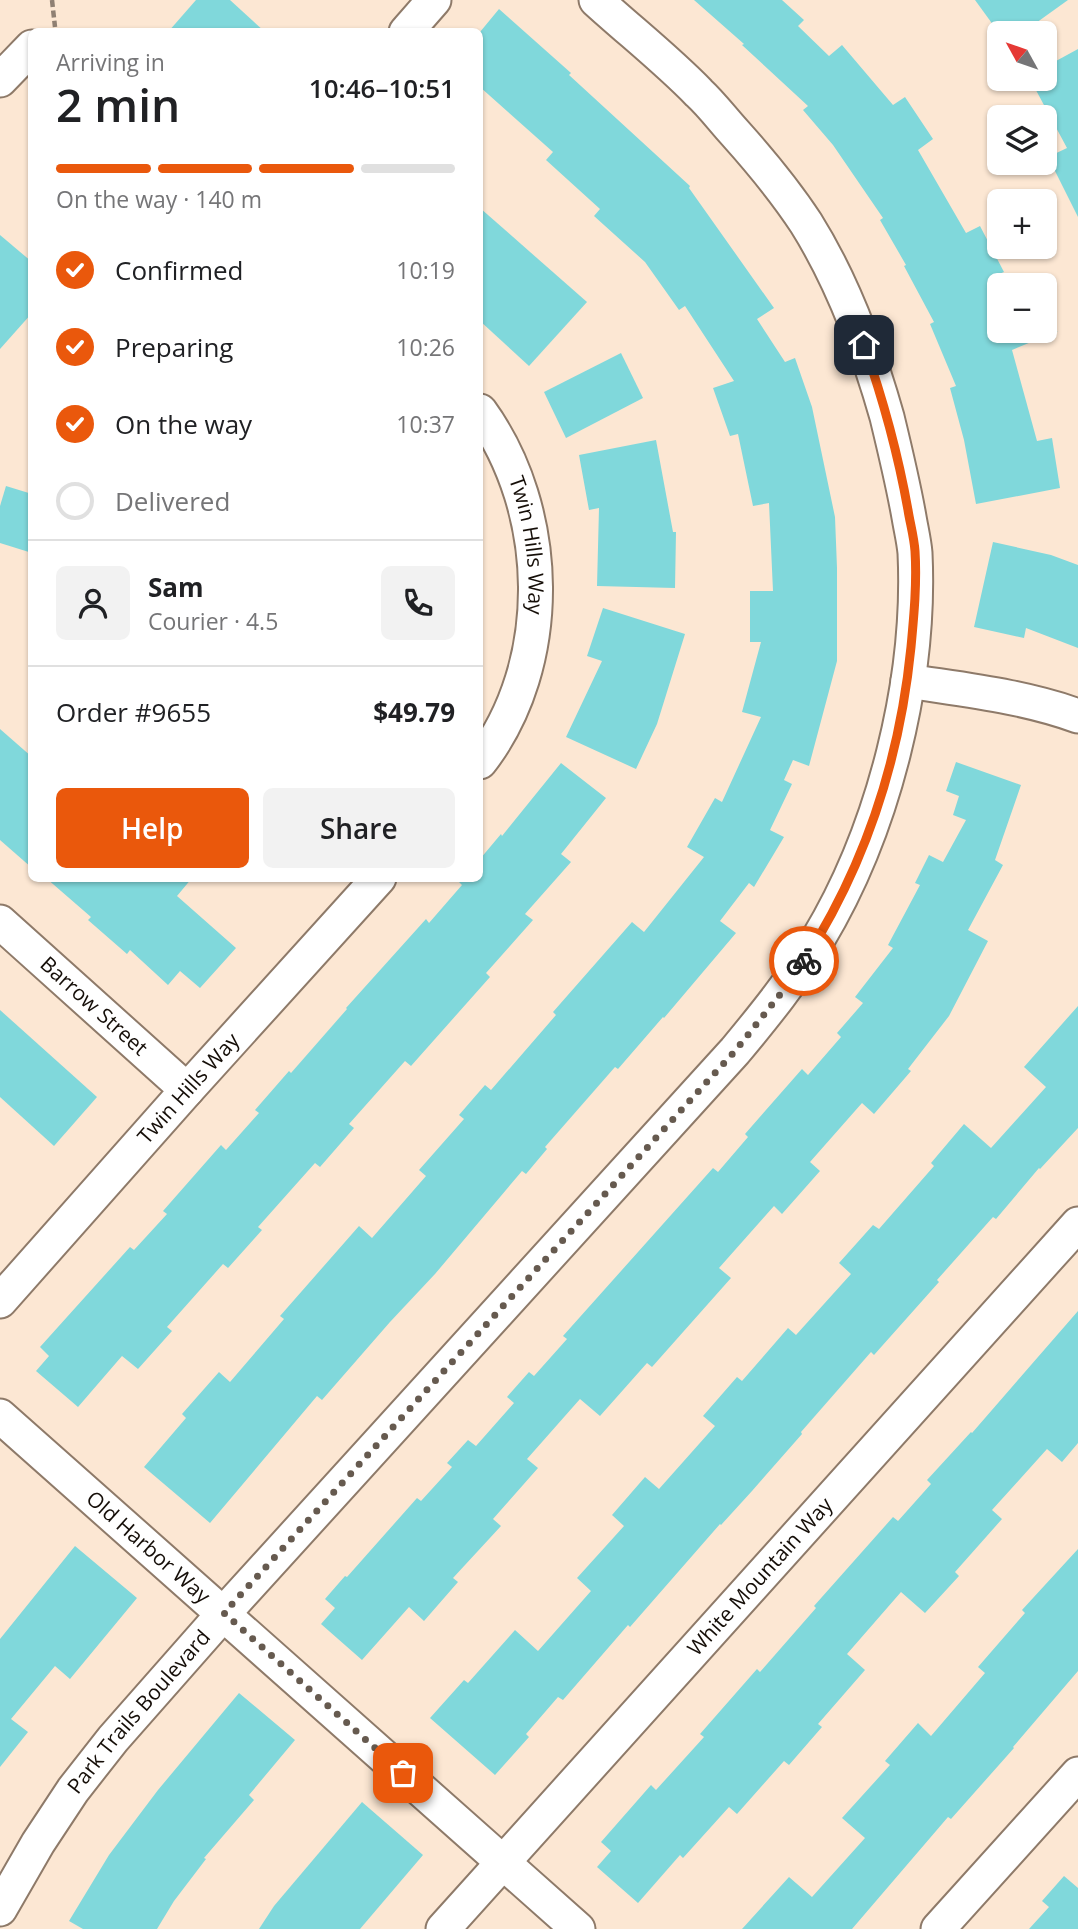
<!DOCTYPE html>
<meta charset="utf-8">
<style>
body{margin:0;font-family:"Open Sans",sans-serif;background:#f2f2f2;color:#202124;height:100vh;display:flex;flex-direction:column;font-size:26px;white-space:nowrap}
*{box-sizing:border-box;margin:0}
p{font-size:23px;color:#757577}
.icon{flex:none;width:38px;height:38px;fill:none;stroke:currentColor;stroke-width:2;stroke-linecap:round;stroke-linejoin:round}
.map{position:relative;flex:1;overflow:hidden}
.drawer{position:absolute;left:28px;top:28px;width:455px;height:854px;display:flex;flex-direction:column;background:#fff;border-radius:10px;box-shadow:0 2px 5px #0004}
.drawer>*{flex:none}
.needle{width:46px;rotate:310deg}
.fabs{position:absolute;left:987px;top:21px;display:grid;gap:14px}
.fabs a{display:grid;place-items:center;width:70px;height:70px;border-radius:10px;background:#fff;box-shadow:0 2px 5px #0004;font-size:35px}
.pin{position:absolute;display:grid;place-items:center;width:60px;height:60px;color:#fff;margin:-30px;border-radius:14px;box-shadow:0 4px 10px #0006}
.courier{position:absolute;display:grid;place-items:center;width:70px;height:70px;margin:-35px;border:5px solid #ea580c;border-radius:50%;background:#fff;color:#222;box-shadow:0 2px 9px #0007}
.headline em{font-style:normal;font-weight:600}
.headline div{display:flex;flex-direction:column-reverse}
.headline{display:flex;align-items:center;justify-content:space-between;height:119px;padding:0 28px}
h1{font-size:46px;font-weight:600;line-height:52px}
.bar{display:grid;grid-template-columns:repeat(4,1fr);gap:10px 7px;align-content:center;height:84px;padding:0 28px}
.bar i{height:9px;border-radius:5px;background:#e0e0e0}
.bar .selected{background:#ea580c}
.bar p{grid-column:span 4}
.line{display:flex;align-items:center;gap:18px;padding:0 28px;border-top:2px solid #e0e0e0}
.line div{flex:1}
.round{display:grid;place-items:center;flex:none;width:74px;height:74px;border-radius:10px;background:#f2f2f2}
ol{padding:0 28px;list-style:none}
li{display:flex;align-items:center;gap:21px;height:77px}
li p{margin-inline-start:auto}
li .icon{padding:7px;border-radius:50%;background:#ea580c;color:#fff;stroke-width:4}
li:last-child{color:#757577}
li i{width:38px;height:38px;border:4px solid #e0e0e0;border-radius:50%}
.cta{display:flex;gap:14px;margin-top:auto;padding:14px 28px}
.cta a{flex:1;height:80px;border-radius:10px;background:#ea580c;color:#fff;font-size:28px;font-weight:600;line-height:80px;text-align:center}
.cta a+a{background:#f2f2f2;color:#202124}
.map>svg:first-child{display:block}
</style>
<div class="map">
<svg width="1078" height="1929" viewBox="0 0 1078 1929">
<rect width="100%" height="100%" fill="#fce7d3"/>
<!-- building -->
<g fill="#80d8db">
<polygon points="196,0 230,0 265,32 168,32"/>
<polygon points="694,0 782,0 804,20 798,26 829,56 842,45 893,105 905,97 933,139 918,150 966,233 980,226 1004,272 999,274 999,331 1058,331 1012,350 1037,441 1052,438 1060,488 976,504 964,440 950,388 956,386 930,324 934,322 904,266 906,265 880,220 883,218 833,145 803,110 808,106 742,45 744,44"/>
<polygon points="975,0 1068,0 1022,33 999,33"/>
<polygon points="499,9 571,73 569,75 690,186 689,188 774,308 757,319 785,362 795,358 812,407 835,517 837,568 837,661 809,766 793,760 784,780 792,784 770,830 784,837 754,887 749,883 720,921 736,933 664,1018 663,1017 618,1069 615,1067 545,1147 547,1149 526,1174 522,1171 435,1274 390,1322 322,1400 317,1396 210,1523 144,1467 186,1418 182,1414 219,1372 230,1382 284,1319 280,1316 359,1226 372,1238 426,1176 419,1170 464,1119 459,1115 485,1085 491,1090 556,1015 553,1012 632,922 644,932 704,857 687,847 715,798 722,802 761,717 742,712 761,642 750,642 750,591 773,591 769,503 753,506 738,434 730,436 713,388 734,381 685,306 679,310 645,262 594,216 600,209 546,160 553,152 480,87 480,32"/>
<polygon points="1078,49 1078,217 1048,157 1067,148 1030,79 1045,79 1045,67"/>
<polygon points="480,208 587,302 529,366 480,321"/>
<polygon points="0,235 32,262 32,313 0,349"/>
<polygon points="621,353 643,398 566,438 544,392"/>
<polygon points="656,440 673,532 676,532 675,588 597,586 599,508 589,510 579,455"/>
<polygon points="6,486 32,494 32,553 0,543 0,506"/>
<polygon points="993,542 1051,555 1078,565 1078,648 1026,628 1024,638 974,627"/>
<polygon points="603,608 685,634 657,724 636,769 566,737 602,661 587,656"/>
<polygon points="0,729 32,757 32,868 0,840"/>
<polygon points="956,762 1021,785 995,860 1003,865 968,930 988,941 949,1016 908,1069 911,1071 874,1114 862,1103 810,1162 820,1171 782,1214 774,1206 719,1268 731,1278 652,1367 647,1363 600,1416 580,1399 527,1459 538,1468 493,1519 501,1526 453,1578 458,1582 424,1621 409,1607 362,1660 321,1624 335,1608 325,1599 345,1576 347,1577 417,1498 421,1501 452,1467 447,1463 468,1440 476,1446 514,1403 507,1397 529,1372 534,1376 567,1339 563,1336 713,1168 718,1172 748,1137 745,1134 802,1069 808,1075 841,1037 837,1033 863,1003 855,997 893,948 888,945 920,885 915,883 929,855 943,862 966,820 953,815 959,796 946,791"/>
<polygon points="561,763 606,798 561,854 571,862 525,914 533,920 486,973 490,977 411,1066 405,1061 349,1124 354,1128 320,1167 315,1163 258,1227 262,1230 228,1268 223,1264 167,1327 172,1331 138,1369 122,1356 78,1407 36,1371 49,1356 40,1347 130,1247 134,1250 167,1214 163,1211 221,1145 226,1150 259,1113 255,1110 289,1071 291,1073 347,1009 346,1008 426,919 429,923 462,885 459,882 462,878 480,878 480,859 501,834 502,836"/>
<polygon points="46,878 192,878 177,896 236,948 200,988 180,971 168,985 130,950 127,954 88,920 91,917"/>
<polygon points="1078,1006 1078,1128 1040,1169 1039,1168 996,1219 993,1217 937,1280 939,1282 874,1355 871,1352 801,1432 802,1434 752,1491 721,1525 720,1524 630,1627 628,1625 563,1700 558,1697 526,1734 529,1737 495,1775 430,1718 464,1680 468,1683 515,1630 538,1651 591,1591 577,1578 624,1526 612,1515 645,1477 659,1489 715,1426 703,1416 737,1377 742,1381 788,1328 796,1335 851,1274 839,1263 873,1225 879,1229 934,1166 931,1163 964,1124 991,1148 1046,1087 1024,1067"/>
<polygon points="0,1010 97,1097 54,1146 0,1097"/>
<polygon points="1078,1311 1078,1443 1062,1462 1047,1449 992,1510 1002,1519 955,1572 959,1576 925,1613 901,1592 847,1654 865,1670 818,1724 822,1727 789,1765 784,1761 737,1814 729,1807 683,1858 680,1855 638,1903 597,1867 611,1851 601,1842 651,1785 656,1790 704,1737 700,1734 757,1669 760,1672 816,1608 814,1606 893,1517 898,1521 931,1484 927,1480 971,1432 972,1433"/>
<polygon points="75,1546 137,1598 70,1679 55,1666 11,1719 28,1732 0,1767 0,1639"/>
<polygon points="1078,1549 1078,1671 1013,1747 1014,1748 951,1819 948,1817 852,1929 742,1929 789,1877 812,1897 865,1838 842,1818 890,1765 885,1761 918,1723 931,1736 985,1673 978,1667 1025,1613 1022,1610"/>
<polygon points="239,1693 295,1740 249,1795 254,1800 204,1858 206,1859 174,1901 157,1929 83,1929 69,1921 109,1855 158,1790"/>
<polygon points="362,1802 423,1855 360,1929 259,1929 274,1906"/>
<polygon points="1064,1876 1078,1888 1078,1929 1029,1929 1049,1907 1042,1901"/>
</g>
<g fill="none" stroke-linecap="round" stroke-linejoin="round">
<defs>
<g id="minor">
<polyline points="406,32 434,0"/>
<polyline points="0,80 32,47"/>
<path id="s1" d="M480 411C552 510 556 664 480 762"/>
<path d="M908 681C965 690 1023 696 1078 716"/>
<path id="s2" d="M0 922 187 1090"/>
<path id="s3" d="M0 1301 187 1090 379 878"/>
<path id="s4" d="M0 1416 578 1929"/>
<path id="s5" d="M0 1909 38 1843 73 1790 113 1739 224 1613 735 1051C765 1015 794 979 818 939 884 829 921 681 915 553 914 541 911 529 909 517 903 483 895 450 887 417 868 350 843 282 806 223 785 191 761 162 735 133 723 120 712 105 699 93 667 60 630 31 596 0"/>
<path id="s6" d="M443 1929 1078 1224"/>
<polyline points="938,1929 1078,1774"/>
</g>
</defs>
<!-- minor casing -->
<use href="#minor" stroke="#8e7a69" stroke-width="37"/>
<!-- path -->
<polyline stroke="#8f8073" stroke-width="4.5" stroke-dasharray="7 3.5" stroke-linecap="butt" points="52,0 55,27"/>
<!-- minor -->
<use href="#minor" stroke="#fff" stroke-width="33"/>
</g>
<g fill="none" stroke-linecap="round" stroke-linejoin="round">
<!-- done -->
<polyline stroke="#665a4f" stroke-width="7" stroke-dasharray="0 12.6" points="403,1773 224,1613 735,1051 790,982 804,961"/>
<!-- route -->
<path stroke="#ea580c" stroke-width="9" d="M804 961C865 866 900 758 911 647 914 615 917 583 915 551 914 537 910 523 908 510 898 454 883 399 864 345"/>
</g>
<g text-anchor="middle" stroke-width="7" stroke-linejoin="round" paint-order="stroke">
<!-- street labels -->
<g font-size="21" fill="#150e08" stroke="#fff">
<text dy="7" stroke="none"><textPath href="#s1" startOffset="145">Twin Hills Way</textPath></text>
<text dy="7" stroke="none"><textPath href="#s2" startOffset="126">Barrow Street</textPath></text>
<text dy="7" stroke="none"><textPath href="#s3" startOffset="284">Twin Hills Way</textPath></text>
<text dy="7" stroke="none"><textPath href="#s4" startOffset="198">Old Harbor Way</textPath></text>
<text dy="7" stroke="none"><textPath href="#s6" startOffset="474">White Mountain Way</textPath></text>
<text dy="7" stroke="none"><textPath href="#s5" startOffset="242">Park Trails Boulevard</textPath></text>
</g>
</g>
</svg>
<div class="fabs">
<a><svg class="needle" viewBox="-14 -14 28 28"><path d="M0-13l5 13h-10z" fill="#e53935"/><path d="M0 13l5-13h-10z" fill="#757577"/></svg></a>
<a><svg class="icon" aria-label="layers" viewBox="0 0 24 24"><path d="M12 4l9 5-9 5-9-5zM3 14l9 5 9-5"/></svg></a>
<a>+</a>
<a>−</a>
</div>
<div class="pin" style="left:403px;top:1773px;background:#ea580c"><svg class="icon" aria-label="bag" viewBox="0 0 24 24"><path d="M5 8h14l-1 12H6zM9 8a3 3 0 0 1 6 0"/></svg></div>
<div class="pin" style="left:864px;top:345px;background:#1f2937"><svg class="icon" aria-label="home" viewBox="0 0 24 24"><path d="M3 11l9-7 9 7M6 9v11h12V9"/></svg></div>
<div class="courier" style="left:804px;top:961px"><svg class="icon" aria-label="bike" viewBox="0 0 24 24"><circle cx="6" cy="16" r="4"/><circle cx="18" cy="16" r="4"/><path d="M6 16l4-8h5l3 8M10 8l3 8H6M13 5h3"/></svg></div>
<section class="drawer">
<div class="headline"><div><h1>2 min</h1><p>Arriving in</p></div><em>10:46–10:51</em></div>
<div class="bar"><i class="selected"></i><i class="selected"></i><i class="selected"></i><i></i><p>On the way · 140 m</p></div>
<ol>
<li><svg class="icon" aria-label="check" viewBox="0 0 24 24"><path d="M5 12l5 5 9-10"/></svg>Confirmed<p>10:19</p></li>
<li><svg class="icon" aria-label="check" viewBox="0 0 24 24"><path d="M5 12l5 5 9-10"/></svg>Preparing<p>10:26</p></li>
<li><svg class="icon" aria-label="check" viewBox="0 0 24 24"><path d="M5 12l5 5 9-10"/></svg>On the way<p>10:37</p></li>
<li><i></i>Delivered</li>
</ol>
<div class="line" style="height:126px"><a class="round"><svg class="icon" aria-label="person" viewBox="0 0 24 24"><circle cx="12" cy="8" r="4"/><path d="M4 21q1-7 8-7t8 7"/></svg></a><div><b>Sam</b><p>Courier · 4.5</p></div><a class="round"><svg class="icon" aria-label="phone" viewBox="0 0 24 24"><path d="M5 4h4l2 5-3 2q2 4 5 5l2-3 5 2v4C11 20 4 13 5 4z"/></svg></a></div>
<div class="line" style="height:91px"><div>Order #9655</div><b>$49.79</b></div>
<div class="cta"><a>Help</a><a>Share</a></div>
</section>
</div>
